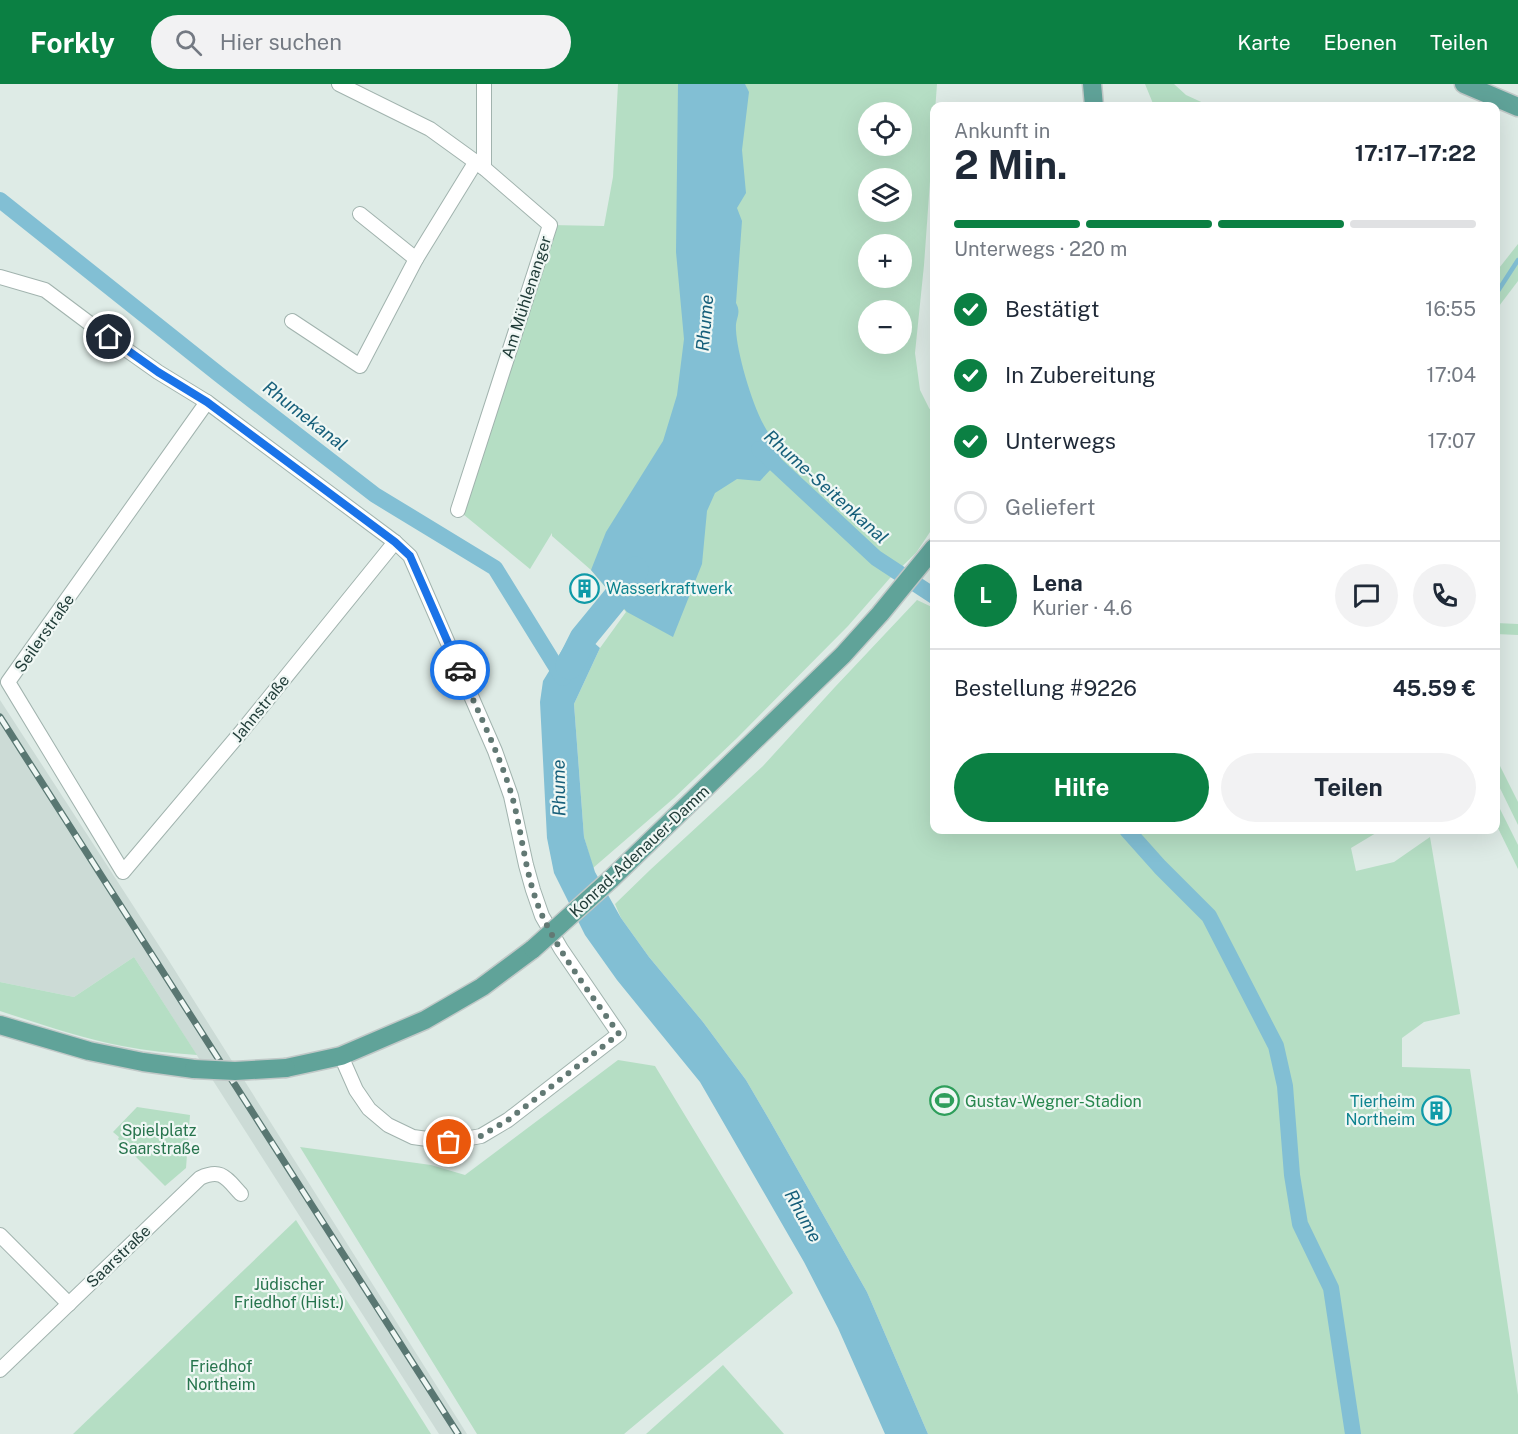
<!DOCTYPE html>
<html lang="de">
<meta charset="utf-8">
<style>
body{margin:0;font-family:"Public Sans",sans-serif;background:#f2f2f3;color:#1f2937;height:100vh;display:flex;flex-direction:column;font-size:22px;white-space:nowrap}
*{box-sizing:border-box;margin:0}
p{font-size:20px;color:#747a83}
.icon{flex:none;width:33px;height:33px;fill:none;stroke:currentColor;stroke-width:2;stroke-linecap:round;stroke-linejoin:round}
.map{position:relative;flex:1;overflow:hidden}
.panel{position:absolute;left:930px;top:18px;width:570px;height:732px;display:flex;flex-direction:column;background:#fff;border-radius:12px;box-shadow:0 6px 24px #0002}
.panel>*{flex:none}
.controls{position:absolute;left:858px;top:18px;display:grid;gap:12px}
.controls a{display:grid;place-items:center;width:54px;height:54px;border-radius:50%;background:#fff;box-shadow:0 6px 24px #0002;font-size:30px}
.pin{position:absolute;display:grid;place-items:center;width:51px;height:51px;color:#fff;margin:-26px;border:3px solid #fff;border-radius:50%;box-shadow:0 2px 6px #0007}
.courier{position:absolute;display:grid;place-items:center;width:60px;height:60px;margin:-30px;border:4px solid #1a73e8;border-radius:50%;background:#fff;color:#222;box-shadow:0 2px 8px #0007}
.summary em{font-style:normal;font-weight:700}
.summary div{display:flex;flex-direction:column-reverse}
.summary{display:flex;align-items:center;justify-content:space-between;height:102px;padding:0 24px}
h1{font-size:39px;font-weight:700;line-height:45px}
.bar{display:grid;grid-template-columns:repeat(4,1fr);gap:9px 6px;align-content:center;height:72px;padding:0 24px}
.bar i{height:8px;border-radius:4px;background:#e0e1e3}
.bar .on{background:#0b8043}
.bar p{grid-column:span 4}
.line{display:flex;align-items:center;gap:15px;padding:0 24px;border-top:2px solid #e0e1e3}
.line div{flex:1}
.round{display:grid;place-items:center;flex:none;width:63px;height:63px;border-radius:32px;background:#f2f2f3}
ol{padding:0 24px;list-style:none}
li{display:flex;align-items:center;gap:18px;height:66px}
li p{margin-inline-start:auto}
li .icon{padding:6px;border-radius:50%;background:#0b8043;color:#fff;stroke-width:4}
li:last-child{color:#747a83}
li i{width:33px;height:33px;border:3px solid #e0e1e3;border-radius:50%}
.action{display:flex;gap:12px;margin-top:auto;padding:12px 24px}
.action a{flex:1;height:69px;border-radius:36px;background:#0b8043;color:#fff;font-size:24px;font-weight:700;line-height:69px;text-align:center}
.action a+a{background:#f2f2f3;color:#1f2937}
header{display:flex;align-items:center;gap:36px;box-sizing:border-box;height:84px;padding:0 30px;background:#0b8043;color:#fff}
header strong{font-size:28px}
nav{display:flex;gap:33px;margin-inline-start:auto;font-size:21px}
.search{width:420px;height:54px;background:#f2f2f3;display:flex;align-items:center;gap:15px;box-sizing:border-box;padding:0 21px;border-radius:33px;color:#747a83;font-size:22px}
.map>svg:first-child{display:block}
</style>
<header>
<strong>Forkly</strong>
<div class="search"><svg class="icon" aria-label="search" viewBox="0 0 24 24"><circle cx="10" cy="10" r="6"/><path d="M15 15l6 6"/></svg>Hier suchen</div>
<nav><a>Karte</a><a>Ebenen</a><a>Teilen</a></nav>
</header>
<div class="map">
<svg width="1518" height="1350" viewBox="0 0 1518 1350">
<rect width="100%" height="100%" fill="#deebe6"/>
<!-- built -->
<polygon fill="#ccdbd6" points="0,616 169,877 467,1350 439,1350 134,873 74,913 0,898"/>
<!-- green -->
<g fill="#b5dec4" fill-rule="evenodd">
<path d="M618 0H937L924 181 915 269 920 306 929 324 934 331V442L916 469 890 494 848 542 737 654 674 714 593 784 584 753 574 620 600 564 626 528 591 486 552 452V449L530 485 458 426 550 141 604 142 613 93ZM868 28H902V62H868ZM868 94H902V128H868ZM868 160H902V194H868ZM868 226H902V260H868Z"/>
<polygon points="1145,0 1174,0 1186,11 1210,22 1154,22"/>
<polygon points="1518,160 1518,197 1496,226 1496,188"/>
<polygon points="917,516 934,524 934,746 1381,746 1351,764 1356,787 1394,778 1430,753 1460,930 1424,938 1402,954 1402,983 1470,985 1518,1311 1518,1350 928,1350 867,1208 770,1037 746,996 703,938 649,873 621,834 615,820 650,786 763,682 835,603"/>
<polygon points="1496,539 1518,540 1518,551 1496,550"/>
<polygon points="1496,674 1518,718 1518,741 1496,696"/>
<polygon points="1496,717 1518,761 1518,785 1496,740"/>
<path d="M134 873 197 971C172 969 147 967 122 962 81 954 40 940 0 927V898L74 913Z"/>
<polygon points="618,976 655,982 793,1209 624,1350 477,1350 300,1063 431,1081 465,1091"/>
<polygon points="137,1023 190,1031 186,1084 165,1102 118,1055 119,1053 113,1048"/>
<polygon points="296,1136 431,1350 73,1350"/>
<polygon points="723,1281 784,1350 646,1350"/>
</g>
<!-- water -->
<g fill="#82bfd4">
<path d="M678 0H745L749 8 742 66 746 109 737 124 742 137 736 219C742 230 735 234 736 246 737 270 755 332 770 351 775 358 781 363 786 369L760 397 737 395 715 409 707 427 702 480 673 553 627 528 591 486 606 448 663 357 677 311 684 255 676 168Z"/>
<polygon points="576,543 600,564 574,620 584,753 595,788 621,834 649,873 703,938 746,996 770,1037 867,1208 928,1350 885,1350 838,1244 804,1178 700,998 617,896 585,851 554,789 547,754 540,618 543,597"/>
</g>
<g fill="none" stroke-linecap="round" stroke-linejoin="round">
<!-- stream -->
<polyline stroke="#82bfd4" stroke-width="4.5" points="1496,210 1518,176"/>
<!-- canal -->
<g stroke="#82bfd4" stroke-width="16">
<polyline points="0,116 221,292 375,411 495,484 563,594"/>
<polyline points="759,365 876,474 934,512"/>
<polyline points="1127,746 1160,783 1209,832 1276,962 1285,1002 1292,1091 1300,1140 1331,1204 1353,1350"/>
</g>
<!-- river -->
<polyline stroke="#82bfd4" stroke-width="27" points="569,582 583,554 624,504 635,486"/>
<defs>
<g id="street">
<polyline points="339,0 430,45 484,84 550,141 458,426"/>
<polyline points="484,84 484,0"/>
<polyline points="416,175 475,79"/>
<polyline points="0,193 45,206 93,242 158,288 207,318 395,458 410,472 495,667 511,712 526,781 533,806 542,832 561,865 619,950 508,1036 481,1052 449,1058 413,1053 388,1041 369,1025 356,1006 341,972"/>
<polyline points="292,237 360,282 416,175 360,130"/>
<polyline points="207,318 8,598 123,788 242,647 395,458"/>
<polyline points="0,1151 69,1220"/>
<path d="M0 1286 200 1094C222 1084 226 1094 241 1110"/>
</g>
<g id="primary">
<polyline points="1092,0 1094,22"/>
<polyline points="1464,0 1518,23"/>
<polyline points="611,795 843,571 880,530 934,464"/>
<polyline points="0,941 89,967 143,978 194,985"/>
<polyline points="286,984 341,972 425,936 482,903 533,865"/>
</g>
</defs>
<!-- street casing -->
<use href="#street" stroke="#a1b3ae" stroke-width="16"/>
<!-- primary casing -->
<use href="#primary" stroke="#c0c8c7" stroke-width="21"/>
<!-- street -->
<use href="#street" stroke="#fff" stroke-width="14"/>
<!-- primary -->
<use href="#primary" stroke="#60a399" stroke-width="18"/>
<defs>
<polyline id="rail" points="0,633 458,1350"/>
</defs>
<!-- rail casing -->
<use href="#rail" stroke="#597772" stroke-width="7"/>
<!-- rail -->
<use href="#rail" stroke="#eff7f4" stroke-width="4.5" stroke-dasharray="14" stroke-linecap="butt"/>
<defs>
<g id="primary-bridge">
<polyline points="533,865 611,795"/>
<polyline points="194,985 235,987 286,984"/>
</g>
</defs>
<!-- primary-bridge casing -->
<use href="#primary-bridge" stroke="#c0c8c7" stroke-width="21" stroke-linecap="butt"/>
<!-- primary-bridge -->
<use href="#primary-bridge" stroke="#60a399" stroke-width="18"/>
</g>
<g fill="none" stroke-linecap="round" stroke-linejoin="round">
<!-- done -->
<path stroke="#627974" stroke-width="6" stroke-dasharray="0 10.8" d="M449 1058 481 1052 508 1036 619 950C593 913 560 871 542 831 525 793 523 752 512 712 500 671 477 626 460 586"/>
<!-- route -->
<polyline stroke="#1a73e8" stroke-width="8" points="109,253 158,288 207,318 395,458 410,472 460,586"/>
</g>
<!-- icons -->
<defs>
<symbol id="building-ring" viewBox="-11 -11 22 22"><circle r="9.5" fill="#eff7f4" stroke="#0f9aa8" stroke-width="1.5"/><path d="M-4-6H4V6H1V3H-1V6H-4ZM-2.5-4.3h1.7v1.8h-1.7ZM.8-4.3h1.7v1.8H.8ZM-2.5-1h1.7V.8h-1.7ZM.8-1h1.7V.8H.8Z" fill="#0f9aa8"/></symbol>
<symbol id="stadium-ring" viewBox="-11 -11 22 22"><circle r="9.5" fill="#eff7f4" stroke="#2e9e5b" stroke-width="1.5"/><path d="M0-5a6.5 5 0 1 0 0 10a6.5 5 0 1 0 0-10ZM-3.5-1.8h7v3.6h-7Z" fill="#2e9e5b"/></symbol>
</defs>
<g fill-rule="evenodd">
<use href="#building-ring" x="568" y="488" width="33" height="33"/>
<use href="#stadium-ring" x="928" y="1000" width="33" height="33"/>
<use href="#building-ring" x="1420" y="1010" width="33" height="33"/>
</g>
<g text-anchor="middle" stroke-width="4.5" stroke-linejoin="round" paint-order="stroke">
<!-- street labels -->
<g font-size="16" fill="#1f3b37" stroke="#eff7f4">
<text transform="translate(526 213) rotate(-72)" y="6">Am Mühlenanger</text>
<text transform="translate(44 549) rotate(-55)" y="6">Seilerstraße</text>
<text transform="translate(260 624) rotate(-51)" y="6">Jahnstraße</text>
<text transform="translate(639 767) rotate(-43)" y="6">Konrad-Adenauer-Damm</text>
<text transform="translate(118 1172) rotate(-44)" y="6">Saarstraße</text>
</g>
<!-- culture labels -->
<g font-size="16" fill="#0d838f" stroke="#eff7f4" text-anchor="start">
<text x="606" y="510">Wasserkraftwerk</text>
<text x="1415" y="1023" text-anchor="end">Tierheim<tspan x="1415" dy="18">Northeim</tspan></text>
</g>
<!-- leisure labels -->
<g font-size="16" fill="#27864d" stroke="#eff7f4" text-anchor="start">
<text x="965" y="1023">Gustav-Wegner-Stadion</text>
</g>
<!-- park labels -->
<g font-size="16" fill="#27744d" stroke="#eff7f4">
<text x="159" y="1052">Spielplatz<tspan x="159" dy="18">Saarstraße</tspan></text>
<text x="289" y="1206">Jüdischer<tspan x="289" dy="18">Friedhof (Hist.)</tspan></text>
<text x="221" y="1288">Friedhof<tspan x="221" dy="18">Northeim</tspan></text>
</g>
<!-- water labels -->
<g font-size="18" font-style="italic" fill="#165f7a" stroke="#eff7f4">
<text transform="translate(705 239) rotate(-85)" y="6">Rhume</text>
<text transform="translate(305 332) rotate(38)" y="6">Rhumekanal</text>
<text transform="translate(826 403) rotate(42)" y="6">Rhume-Seitenkanal</text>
<text transform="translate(559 704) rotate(-91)" y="6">Rhume</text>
<text transform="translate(803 1132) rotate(61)" y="6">Rhume</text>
</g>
</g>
</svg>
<div class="controls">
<a><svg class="icon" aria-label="locate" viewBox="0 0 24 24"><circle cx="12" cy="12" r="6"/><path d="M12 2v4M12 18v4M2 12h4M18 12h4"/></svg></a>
<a><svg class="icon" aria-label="layers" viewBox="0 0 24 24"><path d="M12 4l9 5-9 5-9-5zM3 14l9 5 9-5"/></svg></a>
<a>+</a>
<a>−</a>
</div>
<div class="pin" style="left:449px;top:1058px;background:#ea580c"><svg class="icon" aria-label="bag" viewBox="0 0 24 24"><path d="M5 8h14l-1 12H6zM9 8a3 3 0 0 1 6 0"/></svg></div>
<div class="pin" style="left:109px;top:253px;background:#1f2937"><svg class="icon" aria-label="home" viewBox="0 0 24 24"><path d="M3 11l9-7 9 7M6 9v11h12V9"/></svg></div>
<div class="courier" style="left:460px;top:586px"><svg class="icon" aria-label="car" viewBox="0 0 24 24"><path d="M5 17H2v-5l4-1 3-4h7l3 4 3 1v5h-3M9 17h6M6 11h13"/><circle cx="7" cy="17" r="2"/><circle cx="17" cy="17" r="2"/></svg></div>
<section class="panel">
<div class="summary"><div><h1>2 Min.</h1><p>Ankunft in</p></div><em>17:17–17:22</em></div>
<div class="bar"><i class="on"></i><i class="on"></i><i class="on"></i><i></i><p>Unterwegs · 220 m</p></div>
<ol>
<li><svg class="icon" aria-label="check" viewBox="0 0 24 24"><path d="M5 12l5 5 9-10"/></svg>Bestätigt<p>16:55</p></li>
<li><svg class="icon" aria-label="check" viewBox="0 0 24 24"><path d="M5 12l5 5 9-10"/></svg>In Zubereitung<p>17:04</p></li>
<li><svg class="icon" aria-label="check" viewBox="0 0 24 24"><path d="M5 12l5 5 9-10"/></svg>Unterwegs<p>17:07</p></li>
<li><i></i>Geliefert</li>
</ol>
<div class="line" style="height:108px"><b class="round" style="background:#0b8043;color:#fff">L</b><div><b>Lena</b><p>Kurier · 4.6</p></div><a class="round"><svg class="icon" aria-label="chat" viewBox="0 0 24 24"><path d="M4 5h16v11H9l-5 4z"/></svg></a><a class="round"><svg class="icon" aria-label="phone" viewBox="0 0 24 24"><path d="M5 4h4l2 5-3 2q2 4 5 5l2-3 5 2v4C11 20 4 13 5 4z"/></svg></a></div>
<div class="line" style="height:78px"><div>Bestellung #9226</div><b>45.59 €</b></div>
<div class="action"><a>Hilfe</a><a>Teilen</a></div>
</section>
</div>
